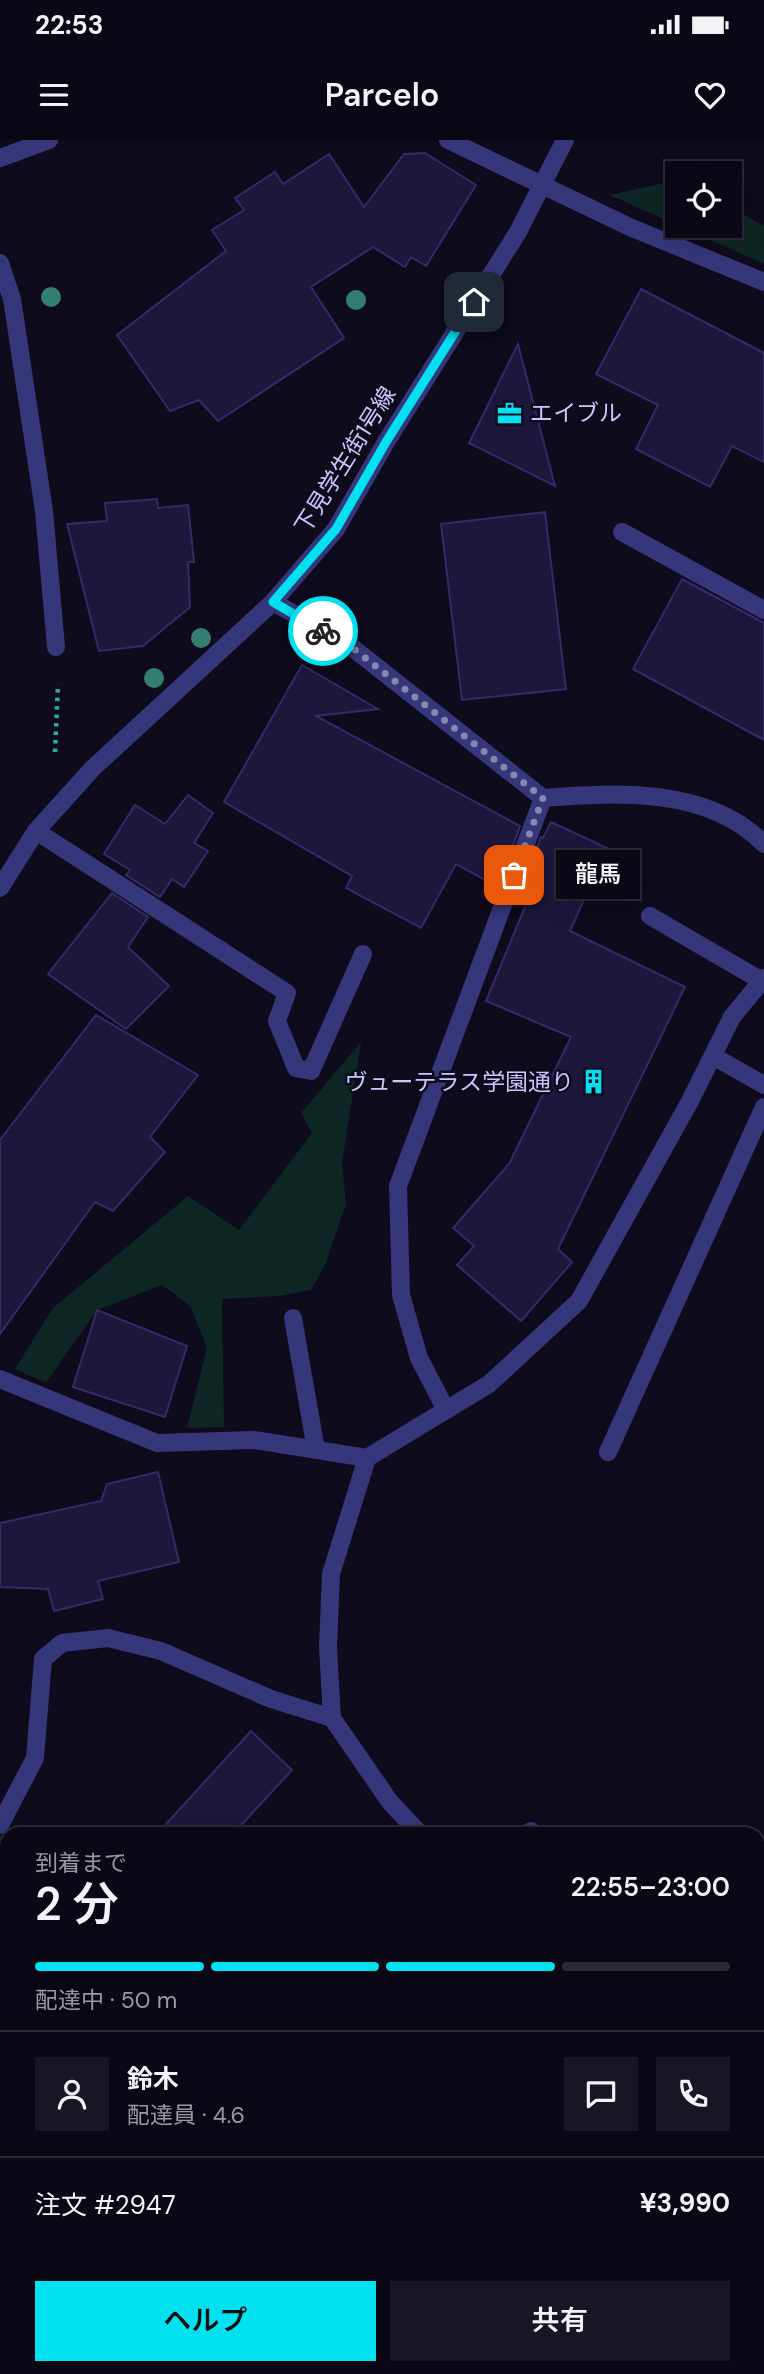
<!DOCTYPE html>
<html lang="ja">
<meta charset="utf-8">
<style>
body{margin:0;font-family:"DM Sans","Noto Sans JP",sans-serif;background:#181622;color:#f1f3f6;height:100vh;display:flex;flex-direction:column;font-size:26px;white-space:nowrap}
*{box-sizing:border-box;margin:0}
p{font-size:23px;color:#999aa0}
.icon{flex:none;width:38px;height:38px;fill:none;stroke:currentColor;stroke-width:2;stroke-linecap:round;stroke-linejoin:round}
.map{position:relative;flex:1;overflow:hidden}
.panel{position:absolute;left:0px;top:1687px;width:765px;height:548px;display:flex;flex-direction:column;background:#0a0815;border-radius:21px 21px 0 0;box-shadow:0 7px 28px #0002,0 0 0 2px #2a2934}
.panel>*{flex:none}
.buttons{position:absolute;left:665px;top:21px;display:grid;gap:14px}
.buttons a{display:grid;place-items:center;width:77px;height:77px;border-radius:0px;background:#0a0815;box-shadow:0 7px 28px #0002,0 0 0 2px #2a2934;font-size:35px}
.pin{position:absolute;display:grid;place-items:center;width:60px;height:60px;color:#fff;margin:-30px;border-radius:14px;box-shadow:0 4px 10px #0006}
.courier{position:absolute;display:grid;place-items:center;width:70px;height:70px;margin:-35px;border:5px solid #02e1ef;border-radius:50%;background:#fff;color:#222;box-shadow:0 2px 9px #0007}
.bubble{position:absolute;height:49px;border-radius:0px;background:#0a0815;box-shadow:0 7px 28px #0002,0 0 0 2px #2a2934;font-size:23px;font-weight:600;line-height:49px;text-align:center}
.headline em{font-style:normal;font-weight:600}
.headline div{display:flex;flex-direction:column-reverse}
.headline{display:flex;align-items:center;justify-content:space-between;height:119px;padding:0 35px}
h1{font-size:46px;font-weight:600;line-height:52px}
.bar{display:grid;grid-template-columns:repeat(4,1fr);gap:10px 7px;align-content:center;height:84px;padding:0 35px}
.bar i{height:9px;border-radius:5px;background:#2a2934}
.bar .active{background:#02e1ef}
.bar p{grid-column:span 4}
.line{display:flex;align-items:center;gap:18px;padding:0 35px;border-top:2px solid #2a2934}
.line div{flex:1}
.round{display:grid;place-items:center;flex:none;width:74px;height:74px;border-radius:0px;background:#181622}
.action{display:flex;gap:14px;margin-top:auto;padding:14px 35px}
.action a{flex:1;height:80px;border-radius:0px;background:#02e1ef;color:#111;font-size:28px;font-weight:600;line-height:80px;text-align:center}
.action a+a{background:#181622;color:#f1f3f6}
.status{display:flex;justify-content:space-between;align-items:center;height:49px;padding:0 35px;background:#0a0815;direction:ltr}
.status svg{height:19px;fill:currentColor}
header{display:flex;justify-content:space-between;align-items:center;height:91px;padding:0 35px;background:#0a0815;font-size:32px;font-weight:600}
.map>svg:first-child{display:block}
</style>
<div class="status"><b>22:53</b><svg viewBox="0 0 49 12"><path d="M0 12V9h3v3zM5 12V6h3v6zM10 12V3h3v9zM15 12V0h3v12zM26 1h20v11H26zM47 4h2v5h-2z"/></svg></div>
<header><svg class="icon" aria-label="menu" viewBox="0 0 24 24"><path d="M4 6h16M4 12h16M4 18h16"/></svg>Parcelo<svg class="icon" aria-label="heart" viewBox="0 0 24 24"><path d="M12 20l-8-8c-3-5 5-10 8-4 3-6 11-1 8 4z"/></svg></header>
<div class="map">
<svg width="764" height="2234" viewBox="0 0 764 2234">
<rect width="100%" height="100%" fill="#0d0b1c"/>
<!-- green -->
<g fill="#0e2624">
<polygon points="677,40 677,85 610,55"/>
<polygon points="730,67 764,86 764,124 679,86 730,86"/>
<polygon points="361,902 342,1023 346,1064 325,1125 311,1150 278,1156 222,1159 224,1287 187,1288 207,1207 190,1166 162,1145 97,1170 46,1243 15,1229 53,1168 188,1056 239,1090 312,993 301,973"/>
<polygon points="7,2070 7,2228 249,2228 260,2234 0,2234 0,2078"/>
</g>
<!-- building -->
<g fill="#1d173c" stroke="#342a68" stroke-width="2">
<polygon points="425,13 476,45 426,126 411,117 405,127 373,107 311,147 344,198 218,281 199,260 170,271 117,195 226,111 212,90 244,70 235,58 275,32 283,44 329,14 364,67 404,14"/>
<polygon points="641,149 764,213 764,322 732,306 710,347 636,309 658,265 596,234"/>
<polygon points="518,204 555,346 469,303"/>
<polygon points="157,359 158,368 188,365 194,422 188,422 190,467 143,506 99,511 67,384 107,381 105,363"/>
<polygon points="545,372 566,549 462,560 441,384"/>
<polygon points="682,439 764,483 764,600 633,529"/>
<polygon points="302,525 378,569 316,576 520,686 498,747 456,724 421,788 346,748 352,736 224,662"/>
<polygon points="188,655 213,673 194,703 208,711 184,747 172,739 160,757 126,735 130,730 104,714 135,665 165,684"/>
<polygon points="551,682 607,708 570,791 685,847 558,1109 572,1122 521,1181 457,1125 474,1106 453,1088 509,1024 571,897 486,861 527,762 518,758 541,697 543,698"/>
<polygon points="112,753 148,777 128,807 169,846 126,889 48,834"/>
<polygon points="96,875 198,935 150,997 165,1012 113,1071 95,1062 0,1194 0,1000"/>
<polygon points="97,1170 187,1206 165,1277 73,1247"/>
<polygon points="158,1332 179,1422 98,1441 103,1459 54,1471 48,1449 0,1447 0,1383 101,1361 107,1344"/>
<polygon points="251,1591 292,1630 233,1694 157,1694"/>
</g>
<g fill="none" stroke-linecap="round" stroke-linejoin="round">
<!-- path -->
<polyline stroke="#2dac9f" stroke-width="4.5" stroke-dasharray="3.5 5" stroke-linecap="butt" points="55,612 58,544"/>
<!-- service -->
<g stroke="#36367b" stroke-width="18">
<polyline points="622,392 764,470"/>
<polyline points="36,691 287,853 277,881 296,928 311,931 363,814"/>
<polyline points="650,776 762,841"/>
<polyline points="713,916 764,945"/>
<polyline points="293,1178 316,1310"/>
<path d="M446 1270 419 1218 401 1155 398 1046 543 658C617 652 709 647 764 704"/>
<polyline points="608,1312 764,967"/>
<polyline points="0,1685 35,1618 43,1519 62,1503 108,1498 161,1511 271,1559 332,1578"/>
<polyline points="527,1694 531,1691"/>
</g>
<!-- minor -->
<g stroke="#36367b" stroke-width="18">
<polyline points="448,0 632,88 764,142"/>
<polyline points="0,18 49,0"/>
<polyline points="0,123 12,159 44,371 56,507"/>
<polyline points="273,462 349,505 543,658"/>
<polyline points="0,748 36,691 93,628 273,462 336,389 386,302 518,92"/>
<polyline points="0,1239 157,1303 254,1300 367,1318 489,1244 579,1161 690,961 732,877 764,838"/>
<polyline points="367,1318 331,1434 328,1507 332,1578 390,1662 420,1694"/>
<polyline points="0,1928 7,1931"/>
<polyline points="758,1941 764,1945"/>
<polyline points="758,1980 764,1978"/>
</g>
<!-- minor-bridge -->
<polyline stroke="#36367b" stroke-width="18" points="518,92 565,0"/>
</g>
<!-- trees -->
<g fill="#347e70">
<circle cx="51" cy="157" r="10"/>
<circle cx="356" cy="160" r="10"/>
<circle cx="201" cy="498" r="10"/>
<circle cx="154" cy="538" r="10"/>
</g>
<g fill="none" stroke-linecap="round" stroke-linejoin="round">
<!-- done -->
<polyline stroke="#8885af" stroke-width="7" stroke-dasharray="0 12.6" points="323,491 349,505 543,658 514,735"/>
<!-- route -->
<polyline stroke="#02e1ef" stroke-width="9" points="323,491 273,462 336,389 386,302 474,162"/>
</g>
<!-- icons -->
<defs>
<symbol id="office-bare" viewBox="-9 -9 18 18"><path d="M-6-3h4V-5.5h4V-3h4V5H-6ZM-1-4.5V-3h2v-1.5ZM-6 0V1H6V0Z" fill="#02e1ef" stroke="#0d0b1c" stroke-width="2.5" paint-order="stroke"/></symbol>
<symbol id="building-bare" viewBox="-9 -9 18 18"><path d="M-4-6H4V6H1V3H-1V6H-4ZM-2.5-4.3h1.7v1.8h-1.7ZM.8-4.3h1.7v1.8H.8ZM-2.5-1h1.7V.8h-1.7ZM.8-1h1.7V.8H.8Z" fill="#02e1ef" stroke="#0d0b1c" stroke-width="2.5" paint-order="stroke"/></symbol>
</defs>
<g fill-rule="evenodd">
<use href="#office-bare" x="492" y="256" width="35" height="35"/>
<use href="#building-bare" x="576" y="924" width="35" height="35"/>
</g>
<g text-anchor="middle" stroke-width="5" stroke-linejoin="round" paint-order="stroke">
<!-- poi labels -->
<g font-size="23" fill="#cbc6fe" stroke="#0d0b1c" text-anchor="start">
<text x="530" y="281">エイブル</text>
<text x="574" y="950" text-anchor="end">ヴューテラス学園通り</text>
</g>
<!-- street labels -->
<g font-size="23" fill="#cbc6fe" stroke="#0d0b1c">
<text transform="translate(345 320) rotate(-58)" y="8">下見学生街1号線</text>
</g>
</g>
</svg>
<div class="buttons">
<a><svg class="icon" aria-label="locate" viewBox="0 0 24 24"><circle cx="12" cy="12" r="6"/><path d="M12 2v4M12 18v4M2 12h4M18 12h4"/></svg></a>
</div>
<div class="pin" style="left:514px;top:735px;background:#ea580c"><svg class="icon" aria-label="bag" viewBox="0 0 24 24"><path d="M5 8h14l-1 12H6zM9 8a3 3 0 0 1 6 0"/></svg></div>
<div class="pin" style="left:474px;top:162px;background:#1f2937"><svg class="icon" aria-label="home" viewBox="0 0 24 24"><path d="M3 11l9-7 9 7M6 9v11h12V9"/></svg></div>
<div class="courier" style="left:323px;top:491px"><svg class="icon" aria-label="bike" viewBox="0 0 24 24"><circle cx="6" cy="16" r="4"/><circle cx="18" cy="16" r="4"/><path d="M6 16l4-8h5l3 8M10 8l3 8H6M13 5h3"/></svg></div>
<div class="bubble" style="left:556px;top:710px;width:84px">龍馬</div>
<section class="panel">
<div class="headline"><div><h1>2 分</h1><p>到着まで</p></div><em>22:55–23:00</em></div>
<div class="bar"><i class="active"></i><i class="active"></i><i class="active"></i><i></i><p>配達中 · 50 m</p></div>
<div class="line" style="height:126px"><a class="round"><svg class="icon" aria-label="person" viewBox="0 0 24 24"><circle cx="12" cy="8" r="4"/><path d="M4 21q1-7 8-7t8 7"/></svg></a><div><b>鈴木</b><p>配達員 · 4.6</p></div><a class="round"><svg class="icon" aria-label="chat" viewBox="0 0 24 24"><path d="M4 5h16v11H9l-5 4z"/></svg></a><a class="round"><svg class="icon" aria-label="phone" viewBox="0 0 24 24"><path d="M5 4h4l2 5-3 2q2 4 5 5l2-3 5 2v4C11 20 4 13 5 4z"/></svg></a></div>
<div class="line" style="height:91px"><div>注文 #2947</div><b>¥3,990</b></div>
<div class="action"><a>ヘルプ</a><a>共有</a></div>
</section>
</div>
